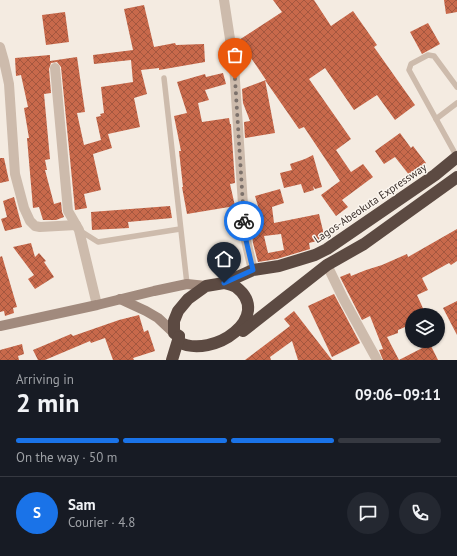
<!DOCTYPE html>
<meta charset="utf-8">
<style>
body{margin:0;font-family:"PT Sans",sans-serif;background:#242831;color:#f1f3f6;height:100vh;display:flex;flex-direction:column;font-size:15px;white-space:nowrap}
*{box-sizing:border-box;margin:0}
p{font-size:13px;color:#9ea1a6}
.icon{flex:none;width:22px;height:22px;fill:none;stroke:currentColor;stroke-width:2;stroke-linecap:round;stroke-linejoin:round}
.map{position:relative;height:360px;overflow:hidden}
.sheet{display:flex;flex-direction:column;background:#171b24;flex:1}
.sheet>*{flex:none}
.fabs{position:absolute;left:405px;top:308px;display:grid;gap:8px}
.fabs a{display:grid;place-items:center;width:40px;height:40px;border-radius:50%;background:#171b24;box-shadow:0 1px 3px #0004;font-size:20px}
.pin{position:absolute;display:grid;place-items:center;width:34px;height:34px;color:#fff;margin:-41px -17px;border-radius:50% 50% 50% 0;rotate:-45deg;box-shadow:0 0 4px #0007}
.pin .icon{rotate:45deg}
.courier{position:absolute;display:grid;place-items:center;width:40px;height:40px;margin:-20px;border:3px solid #1a73e8;border-radius:50%;background:#fff;color:#222;box-shadow:0 1px 5px #0007}
.head em{font-style:normal;font-weight:600}
.head div{display:flex;flex-direction:column-reverse}
.head{display:flex;align-items:center;justify-content:space-between;height:68px;padding:0 16px}
h1{font-size:26px;font-weight:600;line-height:30px}
.bar{display:grid;grid-template-columns:repeat(4,1fr);gap:6px 4px;align-content:center;height:48px;padding:0 16px}
.bar i{height:5px;border-radius:3px;background:#363941}
.bar .active{background:#1a73e8}
.bar p{grid-column:span 4}
.line{display:flex;align-items:center;gap:10px;padding:0 16px;border-top:1px solid #363941}
.line div{flex:1}
.round{display:grid;place-items:center;flex:none;width:42px;height:42px;border-radius:21px;background:#242831}
.map>svg:first-child{display:block}
</style>
<div class="map">
<svg width="457" height="360" viewBox="0 0 457 360">
<defs>
<pattern id="building-cross-hatch" width="8" height="8" patternUnits="userSpaceOnUse"><rect width="8" height="8" fill="#c8694b"/><path d="M0 0l8 8M0 8l8-8" fill="none" stroke="#a4573f"/></pattern>
</defs>
<rect width="100%" height="100%" fill="#f4ebe1"/>
<!-- building -->
<g fill="url(#building-cross-hatch)" fill-rule="evenodd">
<polygon points="273,0 314,0 331,26 353,11 377,45 374,47 415,105 395,120 377,95 354,110 325,68 309,79 351,139 336,150 351,172 363,164 373,177 342,200 348,207 336,216 321,195 340,181 304,127 299,129 265,80 275,133 245,138 244,122 250,121 243,103 242,89 266,80 239,40 282,12"/>
<polygon points="444,0 457,0 457,12 446,14"/>
<polygon points="144,5 154,47 175,43 176,45 204,44 205,62 159,70 159,68 141,70 147,94 134,98 140,127 108,134 112,148 93,154 101,190 84,194 87,208 75,210 61,67 57,62 51,63 49,69 51,93 44,94 50,159 45,160 47,170 45,170 54,204 61,202 62,212 64,217 56,220 43,220 39,207 33,208 27,138 29,138 24,108 28,107 21,75 16,76 15,58 50,55 50,61 77,57 85,112 77,113 84,145 101,140 96,117 101,116 100,114 104,113 101,87 133,82 131,60 94,64 93,55 133,50 124,9"/>
<polygon points="65,12 69,42 46,45 42,15"/>
<polygon points="428,23 440,44 422,54 410,32"/>
<polygon points="223,73 226,84 205,90 209,100 198,103 202,122 229,118 230,124 231,124 235,183 230,184 235,206 187,214 182,187 183,187 179,151 181,151 174,116 187,113 177,82 205,74 206,77"/>
<polygon points="400,133 411,148 413,146 426,163 410,176 395,157 384,164 375,151"/>
<polygon points="313,155 322,187 315,189 313,186 314,190 304,193 301,184 284,188 280,173 292,170 290,164 305,159"/>
<polygon points="0,158 4,158 9,181 0,183"/>
<path d="M280 189 284 203 272 207 274 223 319 214 325 239 309 243 310 249 277 259 258 262 253 243 250 217 261 216 255 196ZM281 234 284 250 268 253 264 236Z"/>
<polygon points="14,197 22,227 5,231 1,219 7,217 3,201"/>
<polygon points="170,206 172,218 128,222 129,228 92,230 91,212"/>
<polygon points="457,229 457,261 451,265 449,263 422,278 428,290 417,295 426,315 412,315 412,324 398,330 398,333 387,337 399,360 430,344 438,360 383,360 379,350 383,349 370,316 362,320 340,277 350,273 351,276 366,270 382,265 407,254 408,257"/>
<polygon points="31,243 35,257 39,253 46,261 44,262 54,277 35,289 28,279 34,275 13,247"/>
<polygon points="2,256 17,307 13,308 14,313 5,316 4,311 0,312 0,257"/>
<polygon points="334,294 360,343 332,357 308,306"/>
<polygon points="457,301 457,335 443,308"/>
<polygon points="294,311 332,360 298,360 292,341 270,357 271,360 245,360 290,326 284,319"/>
<polygon points="139,315 144,332 148,330 155,351 133,358 134,360 113,360 105,338 91,343 90,341 45,360 38,360 33,350 71,334 73,336 119,320"/>
<polygon points="22,344 24,354 18,356 19,360 0,360 0,350"/>
</g>
<g fill="none" stroke-linecap="round" stroke-linejoin="round">
<!-- lane -->
<g stroke="#cdbbac" stroke-width="5.5">
<polyline points="164,78 187,284"/>
<polyline points="436,119 457,103"/>
<polyline points="457,157 409,70 411,64 428,55 434,56 457,87"/>
<polyline points="79,230 98,242 180,229"/>
</g>
<!-- street -->
<g stroke="#cdbbac" stroke-width="10">
<polyline points="224,0 234,65 245,236 253,270"/>
<polyline points="0,47 4,61 9,84 15,174 24,208 30,221 35,226 40,227 76,225"/>
<polyline points="55,68 68,211 79,230 97,305"/>
<polyline points="327,265 343,298 377,360"/>
</g>
<!-- secondary -->
<g stroke="#a18a7d" stroke-width="10">
<polyline points="120,299 146,311 158,318 174,333"/>
<polyline points="0,326 97,305 154,291 187,284 206,286"/>
</g>
<!-- highway -->
<g stroke="#5c4a42" stroke-width="12">
<polyline points="224,283 253,270 279,266 315,255 327,249 435,175 457,157"/>
<path d="M224 283C228 284 233 285 236 287 274 316 214 360 178 342L179 336 174 333V321L178 311 188 299 206 286Z"/>
<polyline points="243,331 327,265 364,244 457,177"/>
<polyline points="172,360 179,337"/>
</g>
</g>
<g fill="none" stroke-linecap="round" stroke-linejoin="round">
<!-- done -->
<polyline stroke="#7c716b" stroke-width="4" stroke-dasharray="0 7.2" points="235,79 244,221"/>
<!-- route -->
<polyline stroke="#1a73e8" stroke-width="5" points="224,283 253,270 245,236 244,221"/>
</g>
<g text-anchor="middle" stroke-width="3" stroke-linejoin="round" paint-order="stroke">
<!-- street labels -->
<g font-size="11" fill="#3b302b" stroke="#fbf5ee">
<text transform="translate(370 203) rotate(-34)" y="4">Lagos-Abeokuta Expressway</text>
</g>
</g>
</svg>
<div class="fabs">
<a><svg class="icon" aria-label="layers" viewBox="0 0 24 24"><path d="M12 4l9 5-9 5-9-5zM3 14l9 5 9-5"/></svg></a>
</div>
<div class="pin" style="left:235px;top:79px;background:#ea580c"><svg class="icon" aria-label="bag" viewBox="0 0 24 24"><path d="M5 8h14l-1 12H6zM9 8a3 3 0 0 1 6 0"/></svg></div>
<div class="pin" style="left:224px;top:283px;background:#1f2937"><svg class="icon" aria-label="home" viewBox="0 0 24 24"><path d="M3 11l9-7 9 7M6 9v11h12V9"/></svg></div>
<div class="courier" style="left:244px;top:221px"><svg class="icon" aria-label="bike" viewBox="0 0 24 24"><circle cx="6" cy="16" r="4"/><circle cx="18" cy="16" r="4"/><path d="M6 16l4-8h5l3 8M10 8l3 8H6M13 5h3"/></svg></div>
</div>
<section class="sheet">
<div class="head"><div><h1>2 min</h1><p>Arriving in</p></div><em>09:06–09:11</em></div>
<div class="bar"><i class="active"></i><i class="active"></i><i class="active"></i><i></i><p>On the way · 50 m</p></div>
<div class="line" style="height:72px"><b class="round" style="background:#1a73e8;color:#fff">S</b><div><b>Sam</b><p>Courier · 4.8</p></div><a class="round"><svg class="icon" aria-label="chat" viewBox="0 0 24 24"><path d="M4 5h16v11H9l-5 4z"/></svg></a><a class="round"><svg class="icon" aria-label="phone" viewBox="0 0 24 24"><path d="M5 4h4l2 5-3 2q2 4 5 5l2-3 5 2v4C11 20 4 13 5 4z"/></svg></a></div>
</section>
